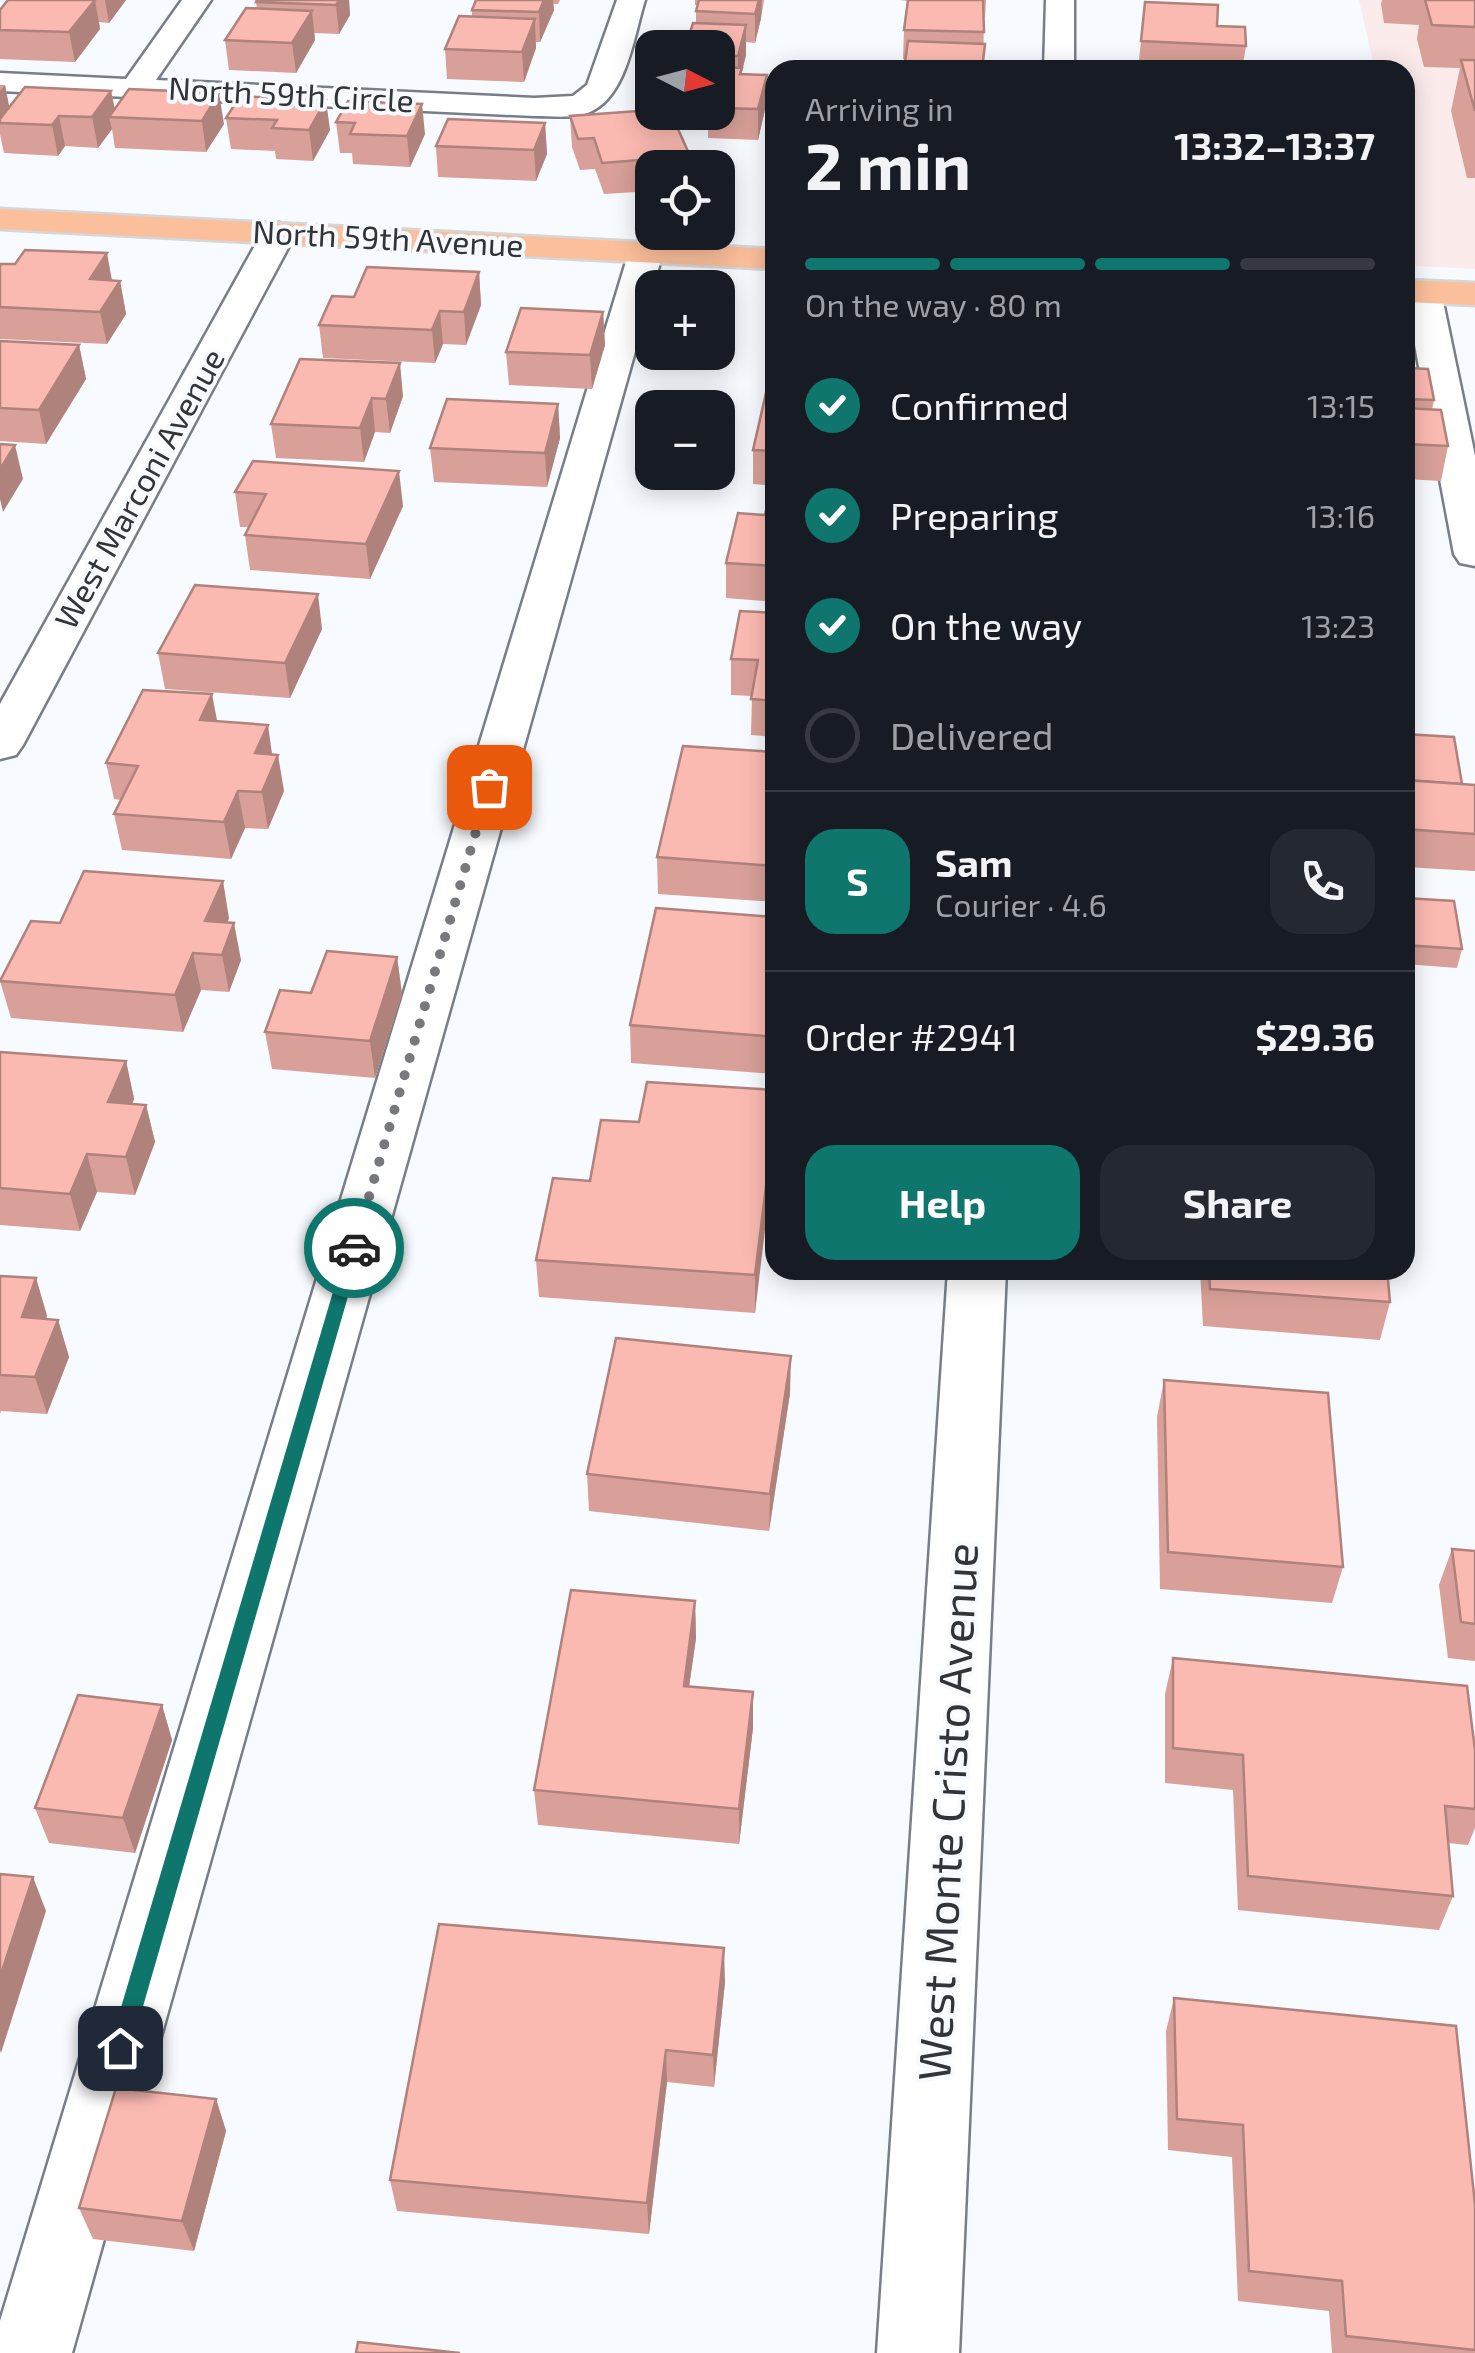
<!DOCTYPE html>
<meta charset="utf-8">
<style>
body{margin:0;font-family:"Exo 2",sans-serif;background:#242831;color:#f1f3f6;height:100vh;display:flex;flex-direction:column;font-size:38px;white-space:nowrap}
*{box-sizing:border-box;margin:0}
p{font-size:32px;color:#9ea1a6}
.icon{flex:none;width:55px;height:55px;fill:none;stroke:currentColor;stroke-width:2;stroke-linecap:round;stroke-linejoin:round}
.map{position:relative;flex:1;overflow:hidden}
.side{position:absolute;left:765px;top:60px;width:650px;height:1220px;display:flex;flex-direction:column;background:#171b24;border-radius:30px;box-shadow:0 5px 25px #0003}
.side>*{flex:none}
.needle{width:65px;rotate:96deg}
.controls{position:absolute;left:635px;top:30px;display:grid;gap:20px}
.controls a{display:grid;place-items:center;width:100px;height:100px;border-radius:20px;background:#171b24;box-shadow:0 5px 25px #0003;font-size:50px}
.pin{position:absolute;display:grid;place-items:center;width:85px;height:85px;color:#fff;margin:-42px;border-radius:20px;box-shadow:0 5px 15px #0006}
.courier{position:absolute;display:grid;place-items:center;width:100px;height:100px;margin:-50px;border:8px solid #0f766e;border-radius:50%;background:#fff;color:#222;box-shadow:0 2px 12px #0007}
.overview em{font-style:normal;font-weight:700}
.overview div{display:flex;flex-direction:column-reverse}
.overview{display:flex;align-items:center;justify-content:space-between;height:170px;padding:0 40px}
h1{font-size:65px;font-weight:700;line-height:75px}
.bar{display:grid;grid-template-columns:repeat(4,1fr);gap:15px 10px;align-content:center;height:120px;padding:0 40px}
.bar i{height:12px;border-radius:8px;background:#363941}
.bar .active{background:#0f766e}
.bar p{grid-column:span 4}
.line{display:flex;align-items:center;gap:25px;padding:0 40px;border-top:2px solid #363941}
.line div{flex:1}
.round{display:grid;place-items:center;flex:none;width:105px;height:105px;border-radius:30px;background:#242831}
ol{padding:0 40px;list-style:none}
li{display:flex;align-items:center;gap:30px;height:110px}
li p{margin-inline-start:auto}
li .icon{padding:10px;border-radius:50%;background:#0f766e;color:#fff;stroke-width:4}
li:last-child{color:#9ea1a6}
li i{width:55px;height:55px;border:5px solid #363941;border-radius:50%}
.cta{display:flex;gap:20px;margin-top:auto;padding:20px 40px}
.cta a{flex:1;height:115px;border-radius:30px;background:#0f766e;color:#fff;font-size:40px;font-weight:700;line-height:115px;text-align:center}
.cta a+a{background:#242831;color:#f1f3f6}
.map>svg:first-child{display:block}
</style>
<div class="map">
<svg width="1475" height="2353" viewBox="0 0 1475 2353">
<rect width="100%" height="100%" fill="#f7fafe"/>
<!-- commercial -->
<polygon fill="#fcebeb" points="1359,0 1475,0 1475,269 1416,266 1405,214 1405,70 1375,70"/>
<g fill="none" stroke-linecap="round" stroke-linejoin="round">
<defs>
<g id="minor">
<path d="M182 0H211L156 80 534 98 573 96 587 85 617 0H645C634 35 627 96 590 112 575 119 551 116 534 116L0 91V73L126 79Z"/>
<polygon points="1046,0 1074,0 1074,70 1044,70"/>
<polygon points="279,223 291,226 296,233 23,745 16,755 0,759 0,704 262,233 267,226"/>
<polygon points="646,242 658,245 663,252 72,2353 0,2353 0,2321 629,252 634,245"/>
<polygon points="1423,281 1435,285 1441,292 1475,456 1475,566 1460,563 1454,554 1405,292 1411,285"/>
<polygon points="948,1270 1006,1270 959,2353 877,2353"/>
</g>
<g id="major">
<polygon points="0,209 775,249 775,269 0,229"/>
<polygon points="1405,280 1475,283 1475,305 1405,302"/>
</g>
</defs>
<!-- minor casing -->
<use href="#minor" stroke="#787e87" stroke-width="5"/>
<!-- major casing -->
<use href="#major" stroke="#d6d6d7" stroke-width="5"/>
<!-- minor -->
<use href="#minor" fill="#fff" fill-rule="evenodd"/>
<!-- major -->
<use href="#major" fill="#fbbf9b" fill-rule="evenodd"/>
</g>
<!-- wall -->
<g fill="#d8a098">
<polygon points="8,0 126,0 109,23 99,22 100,29 75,62 0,59 0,10"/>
<polygon points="349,0 350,15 339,34 314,33 315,40 296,73 229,70 225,40 257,9 256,2"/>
<polygon points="475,0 560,0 558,4 553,4 554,10 540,42 536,42 536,48 524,82 447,79 445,49 472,17 472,10"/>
<polygon points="695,0 764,0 761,18 755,43 746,42 746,55 742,71 742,74 767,75 766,105 758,140 708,138 708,126 685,125 684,112 718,112 718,48 696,23 696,11 697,5 695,5"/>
<polygon points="899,0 986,0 985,17 984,17 983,70 904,70 905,59 903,59 904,30 908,1"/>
<polygon points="1382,0 1475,0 1475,178 1467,178 1451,111 1460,68 1424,67 1417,39 1419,25 1384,23 1381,4"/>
<polygon points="1145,2 1217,26 1246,46 1242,70 1138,70"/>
<polygon points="0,85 5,85 9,108 111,91 115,109 224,124 206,152 115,148 112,129 98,148 65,146 58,156 4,153 0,134"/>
<polygon points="240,96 330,130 313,161 276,159 275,151 231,149 226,118"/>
<polygon points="348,101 425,134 410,167 353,164 352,153 340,153 336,122"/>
<polygon points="570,116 643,122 690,156 690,168 652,168 652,191 604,194 595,169 580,170 572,147"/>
<polygon points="545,123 547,154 536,181 438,177 436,146"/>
<polygon points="0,264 15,264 120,281 126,314 107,344 0,339"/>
<polygon points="479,272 481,305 466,345 443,344 435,363 323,358 319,325 354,297"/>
<polygon points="603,312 605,345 592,389 509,385 506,352"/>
<polygon points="0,341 79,345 86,379 46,444 0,441"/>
<polygon points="300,359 403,396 390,433 375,432 364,462 276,458 271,424"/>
<polygon points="1405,368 1434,400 1432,410 1448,446 1441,481 1405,479"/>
<polygon points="775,384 775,486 753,484 753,450"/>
<polygon points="558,404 560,438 547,487 434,482 430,448"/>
<polygon points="775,491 775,602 726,598 726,563 765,515"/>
<polygon points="235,492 403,506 370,579 250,570 245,535 249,527 240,527"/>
<polygon points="775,613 775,737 751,735 752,696 731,695 731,659"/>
<polygon points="322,629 290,698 165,689 158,653"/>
<polygon points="217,722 272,755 284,791 268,829 245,828 231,859 122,850 114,814 121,800 114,799 106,763"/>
<polygon points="1405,734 1462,784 1475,785 1475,871 1405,867"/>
<polygon points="775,752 775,902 658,894 657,857"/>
<polygon points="1405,898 1462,949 1457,968 1405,964"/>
<polygon points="775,917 775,1074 631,1063 630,1025"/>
<polygon points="229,918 227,923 241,960 229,992 201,990 183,1032 11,1018 0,981 60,923"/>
<polygon points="397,957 402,994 375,1078 272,1069 265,1032 311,993"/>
<polygon points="0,1052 126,1061 134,1099 132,1104 146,1105 155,1142 135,1195 97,1192 80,1231 0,1225"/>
<polygon points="775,1090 755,1313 539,1297 536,1260 590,1181 639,1122"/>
<polygon points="1200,1270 1387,1270 1390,1302 1380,1340 1203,1326"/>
<polygon points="0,1276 36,1278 47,1316 46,1319 58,1320 69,1357 47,1414 1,1411 0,1414"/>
<polygon points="1164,1380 1343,1567 1332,1603 1160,1589 1157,1417"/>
<polygon points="790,1393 769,1531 589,1511 587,1474"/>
<polygon points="1452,1549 1475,1551 1475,1661 1448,1658 1439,1585"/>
<polygon points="695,1601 696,1638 689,1686 753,1728 739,1844 538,1825 534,1790"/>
<polygon points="1173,1658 1475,1750 1475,1828 1468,1845 1448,1843 1453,1896 1439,1930 1238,1910 1233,1790 1165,1783 1165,1694"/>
<polygon points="162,1705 172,1740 135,1853 49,1843 35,1808"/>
<polygon points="725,1982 714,2087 667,2082 649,2234 397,2211 390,2180"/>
<polygon points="1174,1998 1475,2204 1475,2353 1332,2353 1329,2311 1238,2301 1232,2157 1168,2150 1166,2031"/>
<polygon points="216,2099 226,2131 194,2251 93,2239 79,2208"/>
</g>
<!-- shaded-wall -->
<g fill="#b0827c">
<polygon points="95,0 100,29 75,62 69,32"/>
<polygon points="105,0 126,0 109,23"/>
<polygon points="339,0 349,0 350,15 339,34 336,5"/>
<polygon points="544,0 553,0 554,10 540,42 539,12"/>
<polygon points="759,0 762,0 761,18 755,43 755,14"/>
<polygon points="312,11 315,40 296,73 292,43"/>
<polygon points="535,19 536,48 524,82 522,52"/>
<polygon points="746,25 746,55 742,71 742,98 738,86 738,56"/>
<polygon points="767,75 766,105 758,140 758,109"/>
<polygon points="5,85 11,116 0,123 0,91"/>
<polygon points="111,91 116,117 109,117 112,129 98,148 92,117"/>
<polygon points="219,93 224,124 206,152 202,121"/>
<polygon points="326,100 330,130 313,161 309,130"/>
<polygon points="422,104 425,134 410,167 407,136"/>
<polygon points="59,116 65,146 58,156 52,125"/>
<polygon points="545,123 547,154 536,181 534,150"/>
<polygon points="107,253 113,286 90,279"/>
<polygon points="479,272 481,305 466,345 464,312"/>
<polygon points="120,281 126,314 107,344 100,312"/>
<polygon points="440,311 443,344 435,363 432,330"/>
<polygon points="603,312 605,345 592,389 590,355"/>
<polygon points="79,345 86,379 46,444 39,410"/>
<polygon points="400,363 403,396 390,433 386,399"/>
<polygon points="372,398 375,432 364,462 360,428"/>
<polygon points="558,404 560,438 547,487 545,453"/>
<polygon points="15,445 23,479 3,512 0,499 0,469"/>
<polygon points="399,471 403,506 370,579 366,544"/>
<polygon points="318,594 322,629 290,698 285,663"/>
<polygon points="212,694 219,731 200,720"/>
<polygon points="268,725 273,761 255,753"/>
<polygon points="278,755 284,791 268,829 262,792"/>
<polygon points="238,791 245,828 231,859 224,822"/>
<polygon points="223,881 229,918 214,955 205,921"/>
<polygon points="234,923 241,960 229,992 222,955"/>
<polygon points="193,953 201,990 183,1032 175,995"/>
<polygon points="397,957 402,994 375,1078 370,1041"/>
<polygon points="126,1061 134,1099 118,1140 108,1102"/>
<polygon points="146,1105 155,1142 135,1195 126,1157"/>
<polygon points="775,1114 775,1147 755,1313 755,1275"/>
<polygon points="87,1154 97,1192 80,1231 70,1194"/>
<polygon points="36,1278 47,1316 33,1354 22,1317"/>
<polygon points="58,1320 69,1357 47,1414 35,1377"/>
<polygon points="791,1356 790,1393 769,1531 770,1494"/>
<polygon points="695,1601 696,1638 684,1722 684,1686"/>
<polygon points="753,1692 753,1728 739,1844 739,1809"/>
<polygon points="162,1705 172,1740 135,1853 123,1818"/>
<polygon points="33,1877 46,1911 1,2053 0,2050 0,1977"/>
<polygon points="724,1948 725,1982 714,2087 713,2055"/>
<polygon points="666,2050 667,2082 649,2234 647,2203"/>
<polygon points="216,2099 226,2131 194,2251 182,2221"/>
</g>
<!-- building -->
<g fill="#fbbab1" stroke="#b0827c" stroke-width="2.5">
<polygon points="8,0 95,0 69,32 0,30 0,10"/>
<polygon points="257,0 339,0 336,5 256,2"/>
<polygon points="476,0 544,0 539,12 472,10"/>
<polygon points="699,0 759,0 755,14 696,11"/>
<polygon points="908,0 983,0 984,32 904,30"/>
<polygon points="1425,0 1475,0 1475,27 1432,25"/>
<polygon points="1145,2 1218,5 1217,26 1245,27 1246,46 1141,41"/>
<polygon points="246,8 312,11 292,43 225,40"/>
<polygon points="459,16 535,19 522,52 445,49"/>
<polygon points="693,23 746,25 738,56 718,55 718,48 685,48"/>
<polygon points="908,41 985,44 982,70 922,70 923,63 905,62"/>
<polygon points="1461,60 1475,60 1475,111"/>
<polygon points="718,67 742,68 740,74 767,75 758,109 718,108"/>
<polygon points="1150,67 1215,70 1150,70"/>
<polygon points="25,87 111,91 92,117 59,116 52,125 0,123 0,119"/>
<polygon points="129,89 219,93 202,121 109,117"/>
<polygon points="240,96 326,100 309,130 272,128 277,120 226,118"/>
<polygon points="348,101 422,104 407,136 350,134 355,123 336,122"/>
<polygon points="638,111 643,122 674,120 690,156 602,163 594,138 578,139 570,116"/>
<polygon points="448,119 545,123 534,150 436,146"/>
<polygon points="25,250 107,253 90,279 120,281 100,312 0,307 0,264 15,264"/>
<polygon points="367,267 479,272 464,312 440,311 432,330 319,325 332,296 354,297"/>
<polygon points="521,308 603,312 590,355 506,352"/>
<polygon points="0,341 79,345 39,410 0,408"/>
<polygon points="300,359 400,363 386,399 372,398 360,428 271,424"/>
<polygon points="1405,368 1428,369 1434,400 1405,399"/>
<polygon points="768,384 775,384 775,451 753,450"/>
<polygon points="447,399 558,404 545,453 430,448"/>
<polygon points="1405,408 1441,410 1448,446 1405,444"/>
<polygon points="0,444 15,445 0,469"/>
<polygon points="253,461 399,471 366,544 245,535 266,494 235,492"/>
<polygon points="771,491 775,491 775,566 726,563 738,513 765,515"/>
<polygon points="195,585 318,594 285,663 158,653"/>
<polygon points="740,611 775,613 775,701 751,699 758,660 731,659"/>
<polygon points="143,690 212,694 200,720 268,725 255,753 278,755 262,792 238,791 224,822 114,814 138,766 106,763"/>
<polygon points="1405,734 1454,737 1462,784 1405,780"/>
<polygon points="683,746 775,752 775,866 657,857"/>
<polygon points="1405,780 1475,785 1475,834 1405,829"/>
<polygon points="84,871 223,881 205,921 234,923 222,955 193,953 175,995 0,981 31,921 60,923"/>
<polygon points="1405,898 1454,901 1462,949 1405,945"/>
<polygon points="656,908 775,917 775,1037 630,1025"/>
<polygon points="327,951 397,957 370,1041 265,1032 280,990 311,993"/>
<polygon points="0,1052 126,1061 108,1102 146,1105 126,1157 87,1154 70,1194 0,1188"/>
<polygon points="647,1082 775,1090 775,1114 755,1275 536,1260 553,1178 590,1181 601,1120 639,1122"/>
<polygon points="1209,1270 1387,1270 1390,1302 1210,1289"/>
<polygon points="0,1276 36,1278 22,1317 58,1320 35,1377 0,1375"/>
<polygon points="616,1338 791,1356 770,1494 587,1474"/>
<polygon points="1164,1380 1328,1393 1343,1567 1168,1552"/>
<polygon points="1452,1549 1475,1551 1475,1624 1461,1622"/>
<polygon points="571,1590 695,1601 684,1686 753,1692 739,1809 534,1790"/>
<polygon points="1173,1658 1467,1686 1475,1750 1475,1809 1445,1806 1453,1896 1248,1876 1243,1755 1173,1748"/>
<polygon points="78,1695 162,1705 123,1818 35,1808"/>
<polygon points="0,1874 33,1877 0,1977"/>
<polygon points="439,1924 724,1948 713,2055 666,2050 647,2203 390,2180"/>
<polygon points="1174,1998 1456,2026 1475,2204 1475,2350 1346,2336 1342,2281 1249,2271 1243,2125 1177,2119"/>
<polygon points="116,2088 216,2099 182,2221 79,2208"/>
<polygon points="358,2342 460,2353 356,2353"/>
</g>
<!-- route -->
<polygon fill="#0f766e" points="354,1242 362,1248 131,2048 120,2058 109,2048 346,1248"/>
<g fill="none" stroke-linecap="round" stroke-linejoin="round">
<!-- done -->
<polyline stroke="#77797d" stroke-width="10" stroke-dasharray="0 18" points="354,1248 489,787"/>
</g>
<g text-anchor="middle" stroke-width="8" stroke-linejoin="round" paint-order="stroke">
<!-- far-street labels -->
<g font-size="32" fill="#323438" stroke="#f7fafe">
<text transform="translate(291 95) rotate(3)" y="11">North 59th Circle</text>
<text transform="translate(388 239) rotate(3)" y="11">North 59th Avenue</text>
<text transform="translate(140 489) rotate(-61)" y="11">West Marconi Avenue</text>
</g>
<!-- near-street labels -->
<g font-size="45" fill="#323438" stroke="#f7fafe">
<text transform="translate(948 1812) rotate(-87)" y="16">West Monte Cristo Avenue</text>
</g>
</g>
</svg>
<div class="controls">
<a><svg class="needle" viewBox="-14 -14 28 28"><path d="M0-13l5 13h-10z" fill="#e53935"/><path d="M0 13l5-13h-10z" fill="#9ea1a6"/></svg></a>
<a><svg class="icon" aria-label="locate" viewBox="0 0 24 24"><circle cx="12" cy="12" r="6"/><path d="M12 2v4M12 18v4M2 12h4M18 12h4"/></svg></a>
<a>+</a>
<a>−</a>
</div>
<div class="pin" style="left:489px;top:787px;background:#ea580c"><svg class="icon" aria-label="bag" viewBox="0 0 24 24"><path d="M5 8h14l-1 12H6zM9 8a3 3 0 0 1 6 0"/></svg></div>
<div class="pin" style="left:120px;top:2048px;background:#1f2937"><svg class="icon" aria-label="home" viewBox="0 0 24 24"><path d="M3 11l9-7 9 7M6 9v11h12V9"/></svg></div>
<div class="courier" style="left:354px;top:1248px"><svg class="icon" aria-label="car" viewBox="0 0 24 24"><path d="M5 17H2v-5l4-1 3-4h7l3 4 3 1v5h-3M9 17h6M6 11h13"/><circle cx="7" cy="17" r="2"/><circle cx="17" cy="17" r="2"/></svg></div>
<section class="side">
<div class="overview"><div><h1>2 min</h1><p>Arriving in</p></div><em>13:32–13:37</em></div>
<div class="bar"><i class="active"></i><i class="active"></i><i class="active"></i><i></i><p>On the way · 80 m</p></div>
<ol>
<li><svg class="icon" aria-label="check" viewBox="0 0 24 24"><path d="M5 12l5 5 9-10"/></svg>Confirmed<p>13:15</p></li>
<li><svg class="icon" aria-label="check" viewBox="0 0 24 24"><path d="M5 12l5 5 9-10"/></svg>Preparing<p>13:16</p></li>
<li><svg class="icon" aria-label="check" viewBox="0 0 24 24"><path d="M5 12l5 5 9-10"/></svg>On the way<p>13:23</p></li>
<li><i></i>Delivered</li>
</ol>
<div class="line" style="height:180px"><b class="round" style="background:#0f766e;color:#fff">S</b><div><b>Sam</b><p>Courier · 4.6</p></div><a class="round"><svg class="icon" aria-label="phone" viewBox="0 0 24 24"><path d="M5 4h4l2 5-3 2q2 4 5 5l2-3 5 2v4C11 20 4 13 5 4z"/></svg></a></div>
<div class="line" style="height:130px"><div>Order #2941</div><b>$29.36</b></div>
<div class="cta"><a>Help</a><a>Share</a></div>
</section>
</div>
